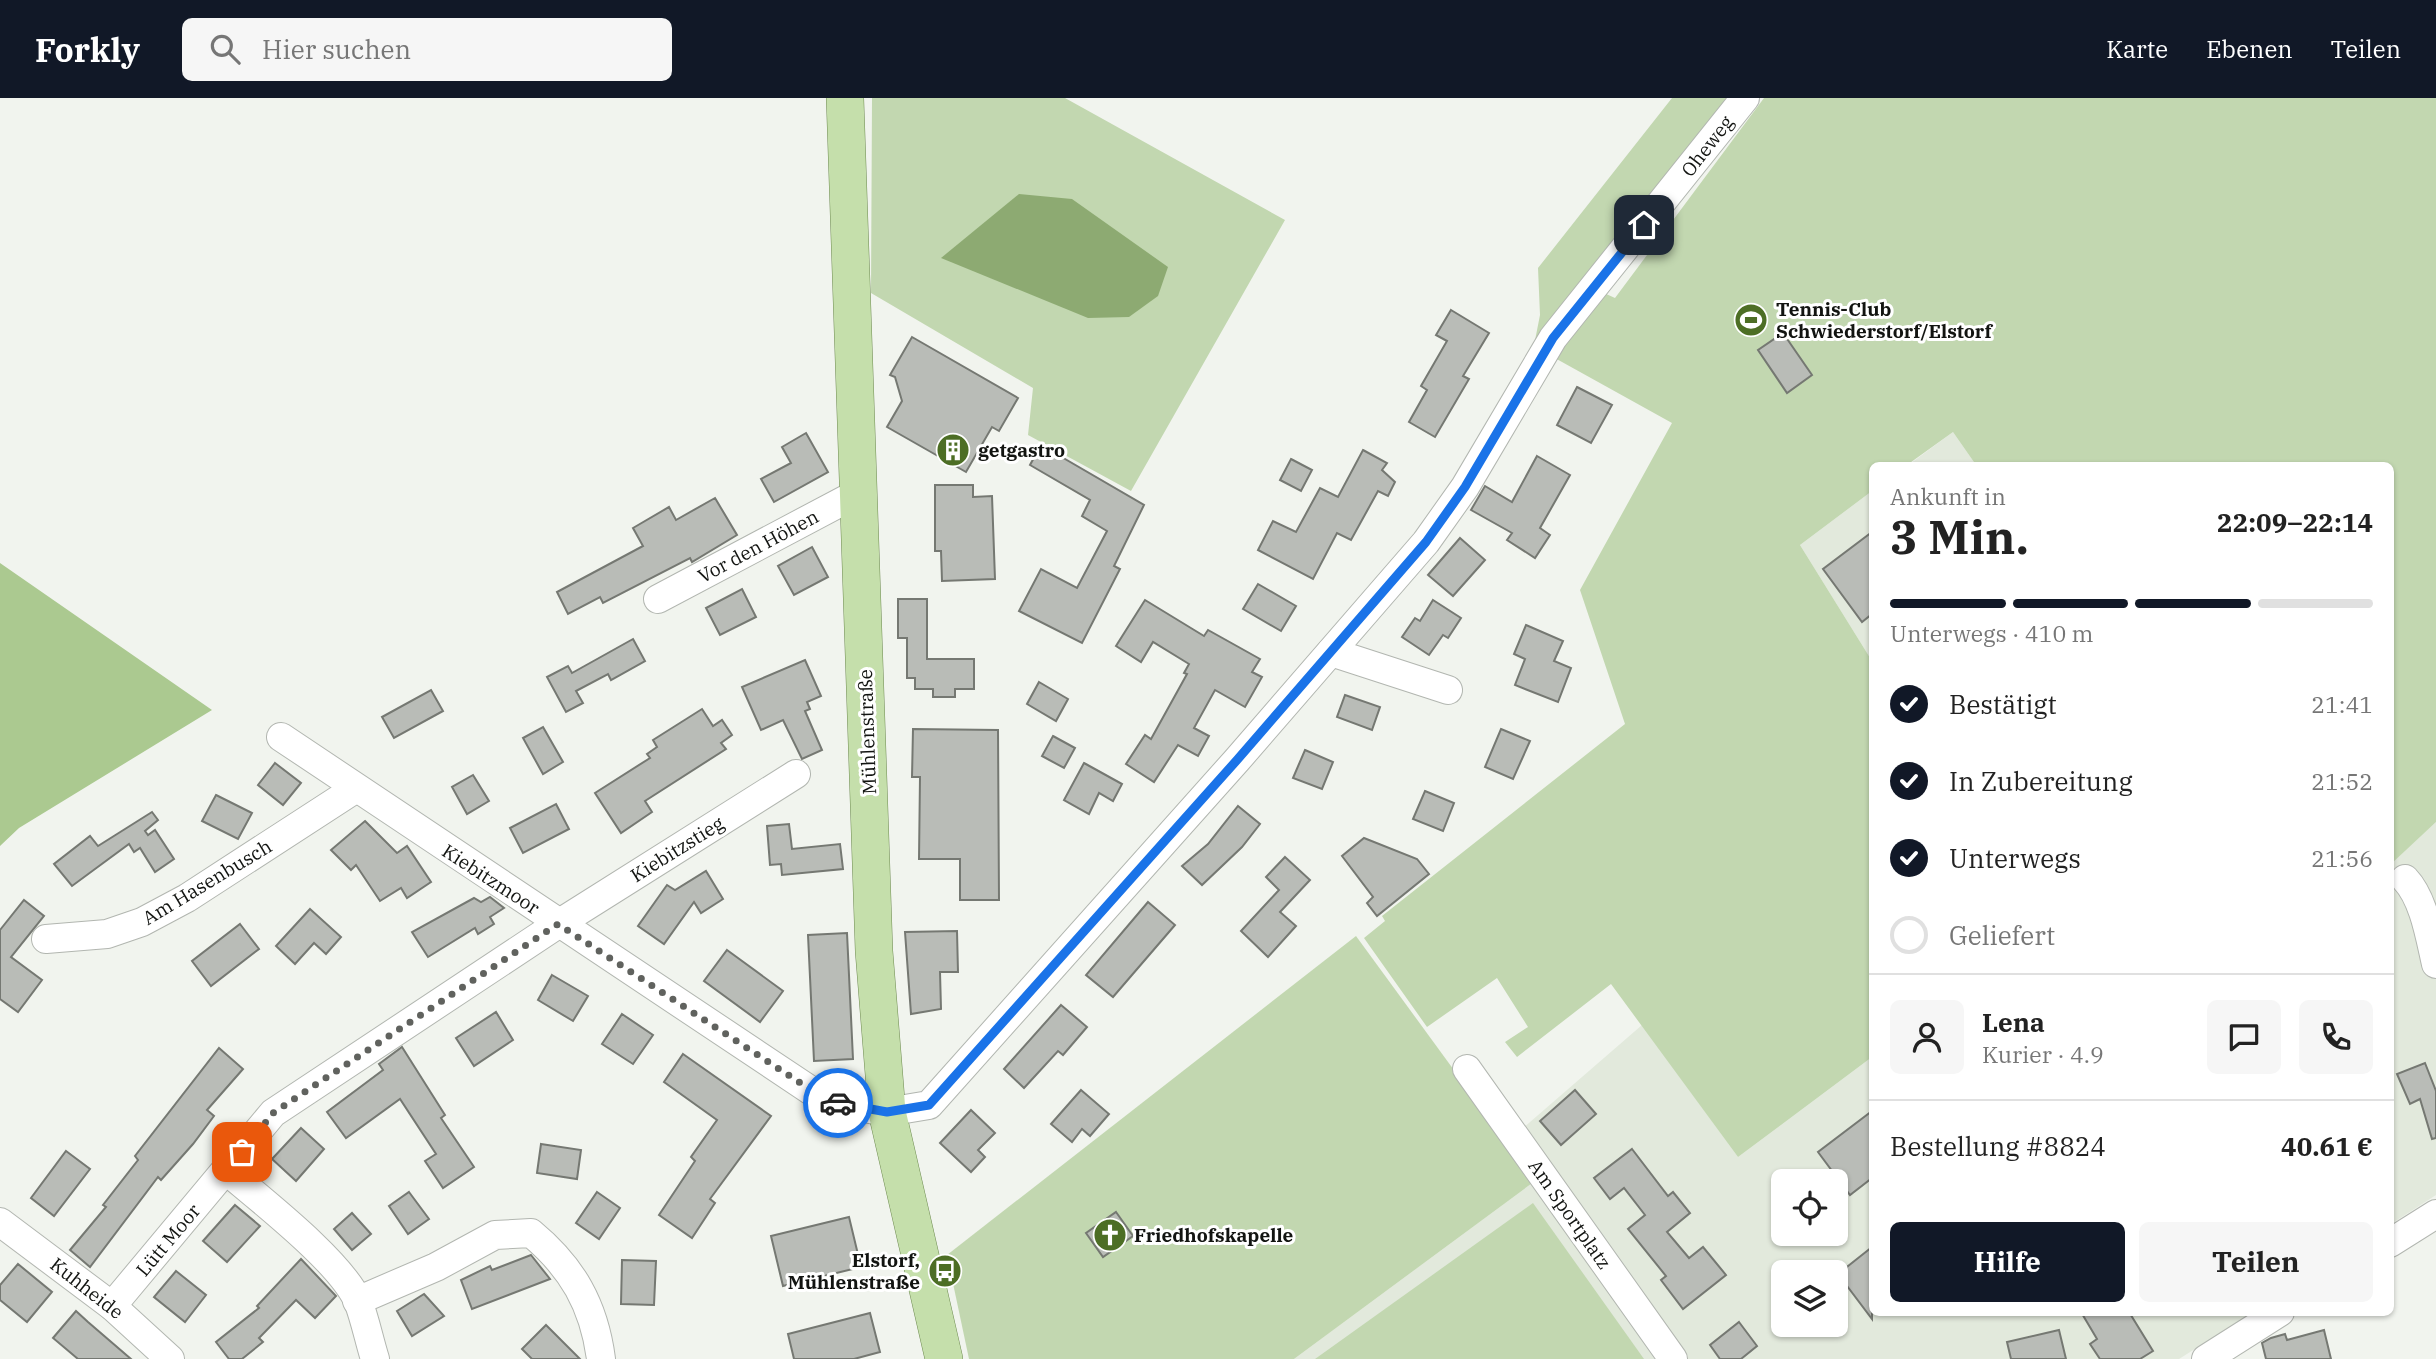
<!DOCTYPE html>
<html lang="de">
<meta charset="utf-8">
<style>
body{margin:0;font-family:"IBM Plex Serif",serif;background:#f6f6f6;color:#222;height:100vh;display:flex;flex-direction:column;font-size:26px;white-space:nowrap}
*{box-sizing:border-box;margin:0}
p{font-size:23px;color:#767676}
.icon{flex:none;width:38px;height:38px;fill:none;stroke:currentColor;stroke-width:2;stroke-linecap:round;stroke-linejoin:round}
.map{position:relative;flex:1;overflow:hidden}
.side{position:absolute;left:1869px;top:364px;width:525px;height:854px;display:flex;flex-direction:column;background:#fff;border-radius:10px;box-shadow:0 2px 5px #0004}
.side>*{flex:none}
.tools{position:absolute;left:1771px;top:1071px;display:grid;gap:14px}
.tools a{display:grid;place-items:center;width:77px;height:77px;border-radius:10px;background:#fff;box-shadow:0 2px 5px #0004;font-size:35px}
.pin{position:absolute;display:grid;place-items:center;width:60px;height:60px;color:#fff;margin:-30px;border-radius:14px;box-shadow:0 4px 10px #0006}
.courier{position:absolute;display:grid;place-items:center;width:70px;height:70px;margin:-35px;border:5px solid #1a73e8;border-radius:50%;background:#fff;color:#222;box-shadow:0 2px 9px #0007}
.overview em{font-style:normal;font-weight:700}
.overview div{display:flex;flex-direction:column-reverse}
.overview{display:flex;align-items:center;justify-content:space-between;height:119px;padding:0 21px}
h1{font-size:46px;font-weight:700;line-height:52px}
.bar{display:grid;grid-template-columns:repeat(4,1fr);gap:10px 7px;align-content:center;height:84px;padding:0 21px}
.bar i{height:9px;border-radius:5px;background:#e0e0e0}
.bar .current{background:#111827}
.bar p{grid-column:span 4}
.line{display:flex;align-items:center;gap:18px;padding:0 21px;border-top:2px solid #e0e0e0}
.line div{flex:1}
.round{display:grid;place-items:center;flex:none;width:74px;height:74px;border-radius:10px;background:#f6f6f6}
ol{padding:0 21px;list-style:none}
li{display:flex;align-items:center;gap:21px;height:77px}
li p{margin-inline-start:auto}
li .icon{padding:7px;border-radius:50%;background:#111827;color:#fff;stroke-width:4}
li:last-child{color:#767676}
li i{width:38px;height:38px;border:4px solid #e0e0e0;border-radius:50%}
.cta{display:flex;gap:14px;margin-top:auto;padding:14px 21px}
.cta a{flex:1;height:80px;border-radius:10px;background:#111827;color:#fff;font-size:28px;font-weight:700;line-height:80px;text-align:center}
.cta a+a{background:#f6f6f6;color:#222}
header{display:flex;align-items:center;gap:42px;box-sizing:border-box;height:98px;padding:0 35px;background:#111827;color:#fff}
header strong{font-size:33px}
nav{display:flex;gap:38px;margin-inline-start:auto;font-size:24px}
.search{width:490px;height:63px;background:#f6f6f6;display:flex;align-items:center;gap:18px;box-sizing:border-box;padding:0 24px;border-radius:10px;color:#767676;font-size:26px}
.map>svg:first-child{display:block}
</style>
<header>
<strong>Forkly</strong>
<div class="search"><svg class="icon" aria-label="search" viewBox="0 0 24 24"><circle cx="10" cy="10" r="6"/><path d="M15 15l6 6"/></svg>Hier suchen</div>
<nav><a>Karte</a><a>Ebenen</a><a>Teilen</a></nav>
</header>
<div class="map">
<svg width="2436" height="1261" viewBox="0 0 2436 1261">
<rect width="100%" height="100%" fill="#f1f4ee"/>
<!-- built -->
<g fill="#e2e9dc" fill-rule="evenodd">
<polygon points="1953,334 1976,367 1907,368"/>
<polygon points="1872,393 1872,563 1800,447"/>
<polygon points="2436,724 2436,1097 2391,1126 2390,766"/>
<path d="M1642 927 1738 1059 1872 959V1214L2252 1215 2179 1261H1294L1535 1083 1507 1044ZM1783 1083H1836V1136H1783ZM1783 1174H1836V1227H1783Z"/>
</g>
<!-- green -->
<g fill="#c2d7b0">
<polygon points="872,0 1065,0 1285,122 1131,393 1028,337 1033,290 871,195"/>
<polygon points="1672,0 1760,0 1527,283 1540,217 1538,170"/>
<polygon points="1764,0 2436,0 2436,724 2391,766 2390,368 1976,367 1953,334 1907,367 1872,368 1872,393 1800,447 1872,563 1872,959 1738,1059 1611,886 1517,959 1505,944 1528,929 1497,880 1427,929 1364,840 1385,823 1382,818 1625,626 1580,492 1672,325 1553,259 1604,195 1615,200"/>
<polygon points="1356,838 1535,1083 1294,1261 969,1261 947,1157"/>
<polygon points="1533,1105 1644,1261 1315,1261"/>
</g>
<!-- forest -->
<polygon fill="#abc990" points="0,465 212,612 19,730 0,748"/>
<!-- water -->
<polygon fill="#8daa72" points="1019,96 1072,101 1168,169 1158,198 1129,219 1088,220 941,160"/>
<!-- building -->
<g fill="#b9bcb7" stroke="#757872" stroke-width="2">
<polygon points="1451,212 1489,235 1463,278 1469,281 1435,339 1409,324 1427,292 1421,288 1447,243 1436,237"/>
<polygon points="1783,235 1812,277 1787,295 1758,252"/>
<polygon points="912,239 1018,300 999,333 992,329 966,374 887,329 902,303 895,279 890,277"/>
<polygon points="1577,289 1612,307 1591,345 1557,327"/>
<polygon points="806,335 828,374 774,404 761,381 791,365 782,349"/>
<polygon points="1041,347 1144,407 1114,468 1120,471 1082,545 1019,513 1041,471 1077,490 1107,433 1082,418 1090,402 1030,367"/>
<polygon points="1363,352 1387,365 1382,372 1395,384 1388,398 1378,393 1351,442 1337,435 1313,481 1258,452 1273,423 1296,434 1320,390 1338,399"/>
<polygon points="1537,358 1570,377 1540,430 1550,437 1535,460 1507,442 1512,435 1471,412 1485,388 1512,404"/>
<polygon points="1291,361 1312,372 1301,393 1280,382"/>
<polygon points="935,387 973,387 973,399 992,398 995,481 942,483 941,453 935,453"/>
<polygon points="715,400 737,437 692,464 690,460 603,505 600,499 568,516 557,494 643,448 633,430 669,409 676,422"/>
<polygon points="1872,434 1872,516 1862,524 1823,471"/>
<polygon points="1460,440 1485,462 1453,498 1428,477"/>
<polygon points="812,449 828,479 794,497 778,468"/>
<polygon points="1258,486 1296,508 1281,533 1243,511"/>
<polygon points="742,491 756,519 720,537 706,510"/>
<polygon points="898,501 927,501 927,561 974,561 974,591 955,591 955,599 933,599 933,591 915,591 915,580 907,580 907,540 898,540"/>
<polygon points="1145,502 1204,538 1208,532 1260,561 1252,574 1262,579 1245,609 1215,592 1194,630 1209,638 1198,658 1178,647 1154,684 1126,666 1145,637 1151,641 1187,576 1184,575 1189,566 1153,544 1141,564 1116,548"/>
<polygon points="1433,502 1461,520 1448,540 1443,537 1429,557 1402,539 1415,520 1420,523"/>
<polygon points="1526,527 1563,543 1554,563 1571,570 1558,604 1515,587 1525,561 1514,556"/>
<polygon points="633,541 645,563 611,582 608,576 576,593 583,605 566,614 547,579 568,568 572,575"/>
<polygon points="805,562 821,598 807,604 810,611 805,613 822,652 802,661 783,622 761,632 742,589"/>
<polygon points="1039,584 1068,601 1056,623 1027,606"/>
<polygon points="431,592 443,613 394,640 382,619"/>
<polygon points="1345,597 1380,609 1372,632 1337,619"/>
<polygon points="702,611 713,628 722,622 732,637 721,645 726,651 645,703 652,714 621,735 595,695 650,660 647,656 657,649 653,642"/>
<polygon points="543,629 563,664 543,676 523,640"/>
<polygon points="913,631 998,632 999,802 960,802 960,761 919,761 920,679 912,679"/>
<polygon points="1501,631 1530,643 1513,681 1485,669"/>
<polygon points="1053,638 1075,650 1064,670 1042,658"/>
<polygon points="1305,652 1333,664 1322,691 1293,680"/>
<polygon points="275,665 301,685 283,707 258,687"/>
<polygon points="1084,665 1122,686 1113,703 1099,695 1089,716 1064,702"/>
<polygon points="473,677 489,703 467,716 452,689"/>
<polygon points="1425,693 1454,705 1443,733 1413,721"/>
<polygon points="216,697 252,715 238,741 202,723"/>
<polygon points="556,706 569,731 523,755 510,730"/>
<polygon points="1238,708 1260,726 1242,749 1202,787 1182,768 1208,746"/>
<polygon points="152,714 158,722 145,733 148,737 155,732 174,761 155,774 140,750 134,754 129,746 72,788 54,766 90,738 98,748"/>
<polygon points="365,723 397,755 407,748 431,784 407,800 401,790 380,803 356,767 351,772 331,752"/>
<polygon points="789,726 792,751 840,746 843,771 782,777 781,766 770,767 767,728"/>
<polygon points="1364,740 1417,761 1429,776 1377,818 1367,805 1373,799 1342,758"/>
<polygon points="1285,759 1310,782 1280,814 1296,828 1268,859 1241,833 1279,792 1266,779"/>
<polygon points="706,773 723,801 701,815 694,804 664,846 638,828 667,787 675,792"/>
<polygon points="490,799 504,810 490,819 494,826 478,836 475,830 428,859 412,834 474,800 481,804"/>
<polygon points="24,802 44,818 11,859 42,882 18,914 0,901 0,832"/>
<polygon points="1148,804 1175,827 1113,899 1086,877"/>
<polygon points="310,811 341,839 326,856 314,845 295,866 276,848"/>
<polygon points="240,826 259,851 211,888 192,863"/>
<polygon points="957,833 958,874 940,874 941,911 911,916 905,834"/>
<polygon points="847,835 853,961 814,963 808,837"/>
<polygon points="727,852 783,893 760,924 704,883"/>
<polygon points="552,877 588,898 573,923 538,902"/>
<polygon points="1061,907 1087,929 1063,957 1058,953 1024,990 1004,971"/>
<polygon points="496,914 513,942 474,968 456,940"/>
<polygon points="622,916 653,937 633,966 602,946"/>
<polygon points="402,949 445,1017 441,1020 474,1069 443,1090 425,1063 436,1056 400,1001 346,1040 327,1014 383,972 379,966"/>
<polygon points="219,950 243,971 207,1012 214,1018 193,1046 161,1082 158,1079 90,1169 70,1152 106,1109 103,1107 138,1062 135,1058"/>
<polygon points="683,956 771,1018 710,1101 715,1105 692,1140 659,1117 695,1063 691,1059 717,1022 664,984"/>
<polygon points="2425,965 2436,993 2436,1040 2432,1041 2420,1001 2410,1006 2397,976"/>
<polygon points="1081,992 1109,1016 1090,1038 1082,1031 1072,1044 1051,1026"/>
<polygon points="1575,992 1596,1016 1561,1047 1540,1023"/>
<polygon points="971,1012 995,1035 978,1052 985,1059 971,1074 940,1045"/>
<polygon points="1872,1013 1872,1080 1850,1097 1818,1054"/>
<polygon points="301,1030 324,1051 296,1083 272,1061"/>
<polygon points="541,1046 581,1052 577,1081 537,1075"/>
<polygon points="1632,1051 1668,1098 1673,1094 1690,1115 1667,1134 1689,1160 1703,1149 1726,1177 1683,1211 1661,1182 1666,1178 1628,1131 1645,1117 1624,1090 1610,1101 1594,1080"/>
<polygon points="66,1053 90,1071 54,1118 31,1100"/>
<polygon points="409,1094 429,1121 408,1136 389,1108"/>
<polygon points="597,1094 620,1110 599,1141 576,1125"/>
<polygon points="235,1107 260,1128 227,1164 203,1143"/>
<polygon points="1116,1114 1133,1138 1103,1159 1086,1135"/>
<polygon points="352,1115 371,1136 352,1152 334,1131"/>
<polygon points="849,1119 861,1169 783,1188 771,1138"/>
<polygon points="1872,1149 1872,1221 1838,1176"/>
<polygon points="531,1157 550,1181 472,1211 461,1182 490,1168 492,1172"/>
<polygon points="301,1161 336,1198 315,1220 296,1202 259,1240 263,1244 242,1261 229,1261 216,1244 259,1210 257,1208"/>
<polygon points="622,1162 656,1163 654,1207 621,1206"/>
<polygon points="18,1166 52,1194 27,1224 0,1202 0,1187"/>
<polygon points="176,1173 206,1197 185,1224 154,1199"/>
<polygon points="424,1196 444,1218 412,1238 397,1213"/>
<polygon points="76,1213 88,1224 131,1261 78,1261 53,1240"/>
<polygon points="2081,1214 2129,1214 2153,1253 2140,1261 2100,1261 2090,1246 2097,1241"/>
<polygon points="870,1215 880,1254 854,1261 794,1261 788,1236"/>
<polygon points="1739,1224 1757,1248 1741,1261 1720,1261 1710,1247"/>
<polygon points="546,1227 580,1261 532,1261 522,1251"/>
<polygon points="2059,1232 2066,1261 2011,1261 2007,1244"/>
<polygon points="2324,1232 2331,1261 2266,1261 2262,1245 2271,1240 2285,1236 2287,1242"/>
</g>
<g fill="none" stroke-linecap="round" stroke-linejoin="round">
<defs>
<g id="minor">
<polyline points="658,501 858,395"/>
<polyline points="1331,554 1448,592"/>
<polyline points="281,639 828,1004 887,1014 929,1007 1237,662 1426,444 1465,389 1553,240 1745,0"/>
<path d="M2405 781C2424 801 2430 840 2436 866"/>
<polyline points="46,841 107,836 142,824 187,800 355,691"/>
<polyline points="1467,971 1673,1261"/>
<path d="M227 1073C262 1103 340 1163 358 1203 365 1221 369 1242 375 1261"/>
<polyline points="0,1124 112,1208 170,1261"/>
<polyline points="2390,1145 2436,1116"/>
<path d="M357 1203 436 1169 495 1137 531 1135C572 1169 594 1207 601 1261"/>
<polyline points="112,1208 273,1015 558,826 796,676"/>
<polyline points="2206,1261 2280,1214"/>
</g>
<polyline id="major" points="845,0 874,853 887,1014 944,1261"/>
</defs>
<!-- minor casing -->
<use href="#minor" stroke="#b2b6b0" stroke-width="30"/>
<!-- major casing -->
<use href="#major" stroke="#6e8a51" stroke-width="38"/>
<!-- minor -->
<use href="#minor" stroke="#fff" stroke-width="28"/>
<!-- major -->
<use href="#major" stroke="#c5dfab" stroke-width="37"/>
</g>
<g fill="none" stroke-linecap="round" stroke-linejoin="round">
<!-- done -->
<polyline stroke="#60625e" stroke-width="7" stroke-dasharray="0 12.6" points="242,1054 273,1015 558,826 828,1003 838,1005"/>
<!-- route -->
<polyline stroke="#1a73e8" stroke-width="9" points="838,1005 887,1014 929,1007 1237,662 1426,444 1465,389 1553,240 1644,127"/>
</g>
<!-- icons -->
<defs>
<symbol id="stadium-disc" viewBox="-11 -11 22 22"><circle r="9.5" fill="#4d6e25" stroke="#fff"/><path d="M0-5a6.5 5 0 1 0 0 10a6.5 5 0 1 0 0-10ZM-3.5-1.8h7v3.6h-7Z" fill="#fff"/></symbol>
<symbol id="building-disc" viewBox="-11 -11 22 22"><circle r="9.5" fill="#4d6e25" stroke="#fff"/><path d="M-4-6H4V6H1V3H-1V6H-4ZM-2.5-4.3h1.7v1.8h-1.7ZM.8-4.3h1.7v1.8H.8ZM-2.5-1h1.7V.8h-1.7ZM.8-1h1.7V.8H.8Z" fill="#fff"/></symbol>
<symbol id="church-disc" viewBox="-11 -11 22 22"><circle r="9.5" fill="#4d6e25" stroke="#fff"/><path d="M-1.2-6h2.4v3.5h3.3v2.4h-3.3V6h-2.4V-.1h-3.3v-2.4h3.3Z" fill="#fff"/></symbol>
<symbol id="bus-disc" viewBox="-11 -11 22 22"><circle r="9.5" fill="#4d6e25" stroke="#fff"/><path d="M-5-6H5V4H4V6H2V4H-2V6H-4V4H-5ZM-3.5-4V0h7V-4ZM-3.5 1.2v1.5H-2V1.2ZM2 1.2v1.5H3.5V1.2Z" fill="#fff"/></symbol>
</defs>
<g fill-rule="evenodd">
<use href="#stadium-disc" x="1732" y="203" width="38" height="38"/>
<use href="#building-disc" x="934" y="333" width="38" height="38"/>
<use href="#church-disc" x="1091" y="1118" width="38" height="38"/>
<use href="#bus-disc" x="926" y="1154" width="38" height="38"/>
</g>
<g text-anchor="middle" stroke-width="6" stroke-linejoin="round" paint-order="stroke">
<!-- street labels -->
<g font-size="19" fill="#121411" stroke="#fff">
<text transform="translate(1707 48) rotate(-52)" y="7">Oheweg</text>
<text transform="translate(758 448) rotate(-28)" y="7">Vor den Höhen</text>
<text transform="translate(867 634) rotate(-92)" y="7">Mühlenstraße</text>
<text transform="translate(677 751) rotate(-32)" y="7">Kiebitzstieg</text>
<text transform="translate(491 781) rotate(33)" y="7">Kiebitzmoor</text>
<text transform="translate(207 784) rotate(-31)" y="7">Am Hasenbusch</text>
<text transform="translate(1570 1116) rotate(55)" y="7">Am Sportplatz</text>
<text transform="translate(168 1142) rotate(-50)" y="7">Lütt Moor</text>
<text transform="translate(87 1190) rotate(38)" y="7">Kuhheide</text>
</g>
<!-- poi labels -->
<g font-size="19" font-weight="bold" fill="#121411" stroke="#fff" text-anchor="start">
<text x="1776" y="218">Tennis-Club<tspan x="1776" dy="22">Schwiederstorf/Elstorf</tspan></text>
<text x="978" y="359">getgastro</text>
<text x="1134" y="1144">Friedhofskapelle</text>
<text x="920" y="1169" text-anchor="end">Elstorf,<tspan x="920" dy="22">Mühlenstraße</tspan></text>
</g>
</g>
</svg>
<div class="tools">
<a><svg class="icon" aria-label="locate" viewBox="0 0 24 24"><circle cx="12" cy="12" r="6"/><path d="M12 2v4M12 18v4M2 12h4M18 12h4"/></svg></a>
<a><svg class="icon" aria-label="layers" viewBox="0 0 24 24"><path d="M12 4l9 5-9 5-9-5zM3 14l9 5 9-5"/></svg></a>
</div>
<div class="pin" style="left:242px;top:1054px;background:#ea580c"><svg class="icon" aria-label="bag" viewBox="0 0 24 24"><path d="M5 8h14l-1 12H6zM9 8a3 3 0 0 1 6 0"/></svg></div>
<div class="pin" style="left:1644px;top:127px;background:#1f2937"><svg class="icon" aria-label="home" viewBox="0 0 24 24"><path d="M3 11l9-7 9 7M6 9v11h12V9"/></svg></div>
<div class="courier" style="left:838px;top:1005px"><svg class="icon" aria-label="car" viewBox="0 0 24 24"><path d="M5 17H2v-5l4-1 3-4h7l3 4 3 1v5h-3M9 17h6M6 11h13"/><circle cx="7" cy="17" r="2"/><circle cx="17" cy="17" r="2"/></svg></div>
<section class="side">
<div class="overview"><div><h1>3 Min.</h1><p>Ankunft in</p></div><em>22:09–22:14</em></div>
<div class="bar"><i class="current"></i><i class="current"></i><i class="current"></i><i></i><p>Unterwegs · 410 m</p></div>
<ol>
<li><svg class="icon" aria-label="check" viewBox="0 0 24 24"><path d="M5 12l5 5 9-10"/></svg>Bestätigt<p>21:41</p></li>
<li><svg class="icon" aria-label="check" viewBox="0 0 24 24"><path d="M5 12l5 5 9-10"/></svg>In Zubereitung<p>21:52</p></li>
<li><svg class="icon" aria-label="check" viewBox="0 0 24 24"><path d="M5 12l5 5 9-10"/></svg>Unterwegs<p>21:56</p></li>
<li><i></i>Geliefert</li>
</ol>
<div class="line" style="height:126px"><a class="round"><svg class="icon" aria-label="person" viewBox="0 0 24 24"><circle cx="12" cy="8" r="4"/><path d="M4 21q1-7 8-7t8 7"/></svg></a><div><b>Lena</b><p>Kurier · 4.9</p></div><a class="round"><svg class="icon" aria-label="chat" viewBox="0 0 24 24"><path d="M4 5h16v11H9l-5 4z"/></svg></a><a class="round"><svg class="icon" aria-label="phone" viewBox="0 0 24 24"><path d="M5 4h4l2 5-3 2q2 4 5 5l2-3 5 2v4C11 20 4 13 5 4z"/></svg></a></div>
<div class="line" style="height:91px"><div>Bestellung #8824</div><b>40.61 €</b></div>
<div class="cta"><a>Hilfe</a><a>Teilen</a></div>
</section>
</div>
